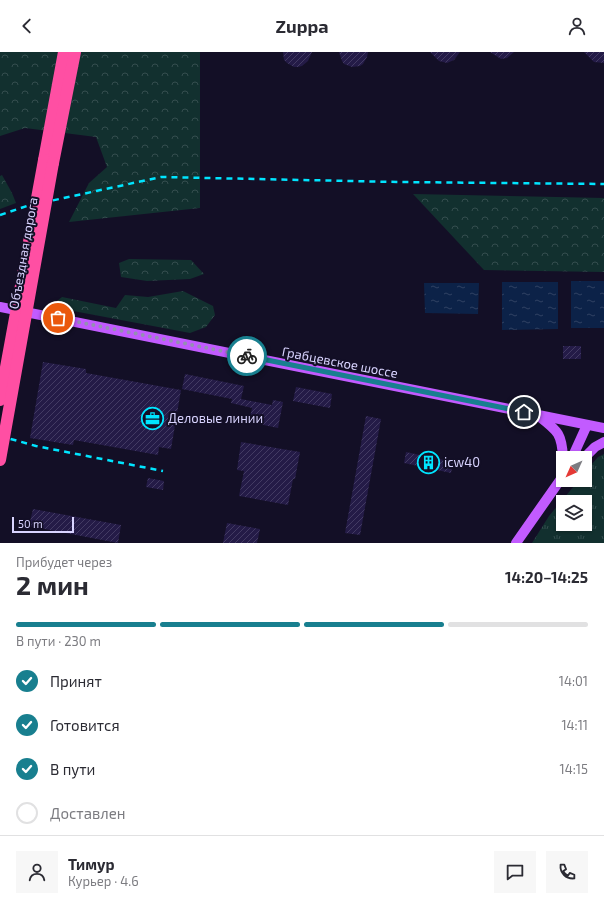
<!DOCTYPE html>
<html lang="ru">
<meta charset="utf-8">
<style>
body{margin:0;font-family:"Exo 2",sans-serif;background:#f7f7f7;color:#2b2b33;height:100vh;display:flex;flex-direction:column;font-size:15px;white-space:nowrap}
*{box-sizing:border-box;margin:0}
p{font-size:13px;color:#7c7c81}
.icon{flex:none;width:22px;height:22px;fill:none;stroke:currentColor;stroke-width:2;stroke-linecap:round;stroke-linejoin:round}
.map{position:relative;height:491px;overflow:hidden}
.panel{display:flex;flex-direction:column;background:#fff;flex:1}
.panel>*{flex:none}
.needle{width:26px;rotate:225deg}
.fabs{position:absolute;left:556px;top:399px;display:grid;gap:8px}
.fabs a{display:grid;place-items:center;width:36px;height:36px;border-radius:0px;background:#fff;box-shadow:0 1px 3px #0004;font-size:20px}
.scale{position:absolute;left:12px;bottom:10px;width:62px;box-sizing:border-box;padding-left:4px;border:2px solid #d9d4ff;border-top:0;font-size:11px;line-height:14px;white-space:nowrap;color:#d9d4ff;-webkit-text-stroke:3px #130f26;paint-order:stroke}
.pin{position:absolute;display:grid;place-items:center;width:34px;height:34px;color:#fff;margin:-17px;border:2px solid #fff;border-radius:50%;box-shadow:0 1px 4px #0007}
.courier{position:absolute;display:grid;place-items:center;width:40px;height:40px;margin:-20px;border:3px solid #187f8f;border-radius:50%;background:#fff;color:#222;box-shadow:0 1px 5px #0007}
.headline em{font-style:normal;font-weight:700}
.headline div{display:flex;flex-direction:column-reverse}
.headline{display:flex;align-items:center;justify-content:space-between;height:68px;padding:0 16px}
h1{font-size:26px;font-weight:700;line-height:30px}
.bar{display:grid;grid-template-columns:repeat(4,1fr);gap:6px 4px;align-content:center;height:48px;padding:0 16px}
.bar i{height:5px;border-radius:3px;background:#e1e1e2}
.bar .selected{background:#187f8f}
.bar p{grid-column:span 4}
.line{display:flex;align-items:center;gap:10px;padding:0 16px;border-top:1px solid #e1e1e2}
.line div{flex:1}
.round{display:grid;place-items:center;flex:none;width:42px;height:42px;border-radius:0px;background:#f7f7f7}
ol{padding:0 16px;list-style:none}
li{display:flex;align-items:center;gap:12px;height:44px}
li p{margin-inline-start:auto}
li .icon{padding:4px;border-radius:50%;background:#187f8f;color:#fff;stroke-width:4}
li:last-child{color:#7c7c81}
li i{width:22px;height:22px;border:2px solid #e1e1e2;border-radius:50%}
header{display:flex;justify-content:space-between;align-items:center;height:52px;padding:0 16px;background:#fff;font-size:18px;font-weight:700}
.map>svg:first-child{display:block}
</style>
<header><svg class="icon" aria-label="back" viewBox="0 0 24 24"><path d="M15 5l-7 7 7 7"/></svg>Zuppa<svg class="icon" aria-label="person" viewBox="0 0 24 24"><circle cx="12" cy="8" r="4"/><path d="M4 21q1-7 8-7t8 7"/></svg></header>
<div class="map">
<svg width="604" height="491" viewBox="0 0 604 491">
<defs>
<pattern id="grass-tufts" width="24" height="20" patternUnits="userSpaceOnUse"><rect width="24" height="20" fill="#12302f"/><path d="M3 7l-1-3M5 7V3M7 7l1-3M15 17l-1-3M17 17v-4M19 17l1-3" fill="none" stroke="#344d4e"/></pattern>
<pattern id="forest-crowns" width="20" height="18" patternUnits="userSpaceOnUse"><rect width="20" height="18" fill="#12302f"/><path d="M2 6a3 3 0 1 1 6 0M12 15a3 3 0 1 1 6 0" fill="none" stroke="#344d4e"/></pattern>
<pattern id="water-ripples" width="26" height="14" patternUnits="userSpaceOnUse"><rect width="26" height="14" fill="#0c2248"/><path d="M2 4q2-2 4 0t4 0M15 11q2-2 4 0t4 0" fill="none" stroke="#2f4163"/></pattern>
<pattern id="building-hatch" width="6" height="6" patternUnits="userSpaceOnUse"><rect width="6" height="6" fill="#241b47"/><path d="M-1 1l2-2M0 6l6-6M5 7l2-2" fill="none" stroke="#433b63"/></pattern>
</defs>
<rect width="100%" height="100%" fill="#130f26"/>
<!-- grass -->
<path fill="url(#grass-tufts)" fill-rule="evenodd" d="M604 402V491H532L549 464 579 428H585V420L598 405ZM563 450H585V472H563Z"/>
<!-- forest -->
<g fill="url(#forest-crowns)">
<polygon points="0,0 200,0 200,156 69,170 89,131 107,115 96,85 25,76 0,84"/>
<polygon points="2,123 12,141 16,151 0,157 0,124"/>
<polygon points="413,142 604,146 604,220 484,218"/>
<polygon points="129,207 191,208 204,222 190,227 147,229 121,225 119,211"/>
<polygon points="183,239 213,254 215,263 206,275 190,281 68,258 57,249 62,245 116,256 125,243 148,245"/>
</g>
<!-- water -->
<g fill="url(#water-ripples)">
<rect x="571" y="229" width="33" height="47"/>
<polygon points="502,230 558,230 558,277 502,278"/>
<polygon points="424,231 479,231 478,262 425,261"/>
</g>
<!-- building -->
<g fill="url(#building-hatch)">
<polygon points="283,0 312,0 308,9 302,14 298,15 294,15 287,11 284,8"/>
<polygon points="339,0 368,0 367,5 363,12 360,14 352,15 344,12 342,9"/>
<polygon points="430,0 460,0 454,8 447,11 439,9"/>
<polygon points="490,0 514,0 507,6 501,7"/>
<polygon points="584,0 604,0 604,11 594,10"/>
<rect x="563" y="294" width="18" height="13"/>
<polygon points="43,310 86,317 86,321 181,338 171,397 159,395 158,403 74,388 73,393 30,386"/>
<polygon points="185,322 244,334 241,347 272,353 273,348 283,350 278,376 249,370 252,356 231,351 232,347 182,337"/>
<polygon points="296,335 332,342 330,356 293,349"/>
<polygon points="366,364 381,367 360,483 345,481"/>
<polygon points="241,390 300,400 295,427 293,427 288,453 239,444 244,419 237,418"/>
<polygon points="406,400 453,410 451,421 404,411"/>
<polygon points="148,426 164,429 163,438 146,435"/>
<polygon points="33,457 121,473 118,491 29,474"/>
<polygon points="227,471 260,477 257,491 223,491"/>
</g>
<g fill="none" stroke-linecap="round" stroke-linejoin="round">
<!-- major -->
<g stroke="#c25bff" stroke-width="10">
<polyline points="0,255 604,376"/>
<path d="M540 365C558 379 562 382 563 406"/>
<polyline points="572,406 587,373"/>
<polyline points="584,406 595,395 604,390"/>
<polyline points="516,491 563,424"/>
</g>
<!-- highway -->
<g stroke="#ff4fa3" stroke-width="12">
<polyline points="44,108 64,0"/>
<polyline points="53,111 75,0"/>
</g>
<!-- rail -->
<g stroke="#00e5ff" stroke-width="2.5" stroke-dasharray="6 5" stroke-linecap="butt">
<polyline points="0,163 27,154 161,125 398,130 604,132"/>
<polyline points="0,384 36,394 163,419"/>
</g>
<!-- highway-bridge -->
<g stroke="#ff4fa3" stroke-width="12">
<polyline points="0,348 44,108"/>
<polyline points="0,408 53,111"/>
</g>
</g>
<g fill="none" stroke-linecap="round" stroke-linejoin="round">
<!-- done -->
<polyline stroke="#948fb3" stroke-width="4" stroke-dasharray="0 7.2" points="58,266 247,304"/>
<!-- route -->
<polyline stroke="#187f8f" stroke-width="5" points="247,304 524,360"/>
</g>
<!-- icons -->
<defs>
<symbol id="office-ring" viewBox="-11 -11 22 22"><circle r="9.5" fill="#130f26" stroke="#00e5ff" stroke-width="1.5"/><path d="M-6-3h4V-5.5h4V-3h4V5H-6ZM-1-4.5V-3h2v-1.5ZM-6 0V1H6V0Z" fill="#00e5ff"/></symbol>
<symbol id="building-ring" viewBox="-11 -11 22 22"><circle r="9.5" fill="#130f26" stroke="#00e5ff" stroke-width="1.5"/><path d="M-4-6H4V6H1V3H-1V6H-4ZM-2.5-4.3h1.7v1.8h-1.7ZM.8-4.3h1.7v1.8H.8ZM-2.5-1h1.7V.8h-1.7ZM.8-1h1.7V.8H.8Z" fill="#00e5ff"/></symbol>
</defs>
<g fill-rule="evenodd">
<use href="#office-ring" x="140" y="354" width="25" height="25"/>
<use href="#building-ring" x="416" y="398" width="25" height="25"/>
</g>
<g text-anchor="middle" stroke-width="4" stroke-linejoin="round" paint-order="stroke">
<!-- street labels -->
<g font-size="13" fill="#d9d4ff" stroke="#130f26">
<text transform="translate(23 201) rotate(-80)" y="5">Объездная дорога</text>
<text transform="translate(340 310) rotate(11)" y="5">Грабцевское шоссе</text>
</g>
<!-- poi labels -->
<g font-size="13" fill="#d9d4ff" stroke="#130f26" text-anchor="start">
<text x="168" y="371">Деловые линии</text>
<text x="444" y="415">icw40</text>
</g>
</g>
</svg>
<div class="fabs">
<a><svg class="needle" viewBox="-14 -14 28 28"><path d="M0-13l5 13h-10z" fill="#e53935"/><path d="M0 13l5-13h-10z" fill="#7c7c81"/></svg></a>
<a><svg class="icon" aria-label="layers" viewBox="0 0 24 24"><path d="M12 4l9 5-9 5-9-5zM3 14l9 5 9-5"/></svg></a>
</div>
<div class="scale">50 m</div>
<div class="pin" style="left:58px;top:266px;background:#ea580c"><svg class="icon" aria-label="bag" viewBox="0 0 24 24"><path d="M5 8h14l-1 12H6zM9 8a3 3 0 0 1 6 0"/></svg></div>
<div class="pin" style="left:524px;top:360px;background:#1f2937"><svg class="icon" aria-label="home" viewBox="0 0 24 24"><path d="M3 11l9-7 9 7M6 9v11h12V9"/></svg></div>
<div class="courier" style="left:247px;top:304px"><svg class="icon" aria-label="bike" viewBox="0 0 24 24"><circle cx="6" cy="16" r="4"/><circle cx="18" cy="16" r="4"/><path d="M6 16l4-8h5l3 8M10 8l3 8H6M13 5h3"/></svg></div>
</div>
<section class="panel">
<div class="headline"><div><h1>2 мин</h1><p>Прибудет через</p></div><em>14:20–14:25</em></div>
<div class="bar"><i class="selected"></i><i class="selected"></i><i class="selected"></i><i></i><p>В пути · 230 m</p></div>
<ol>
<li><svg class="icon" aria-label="check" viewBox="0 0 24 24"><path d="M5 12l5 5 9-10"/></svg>Принят<p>14:01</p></li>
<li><svg class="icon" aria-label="check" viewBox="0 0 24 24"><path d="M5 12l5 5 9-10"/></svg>Готовится<p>14:11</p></li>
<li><svg class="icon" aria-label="check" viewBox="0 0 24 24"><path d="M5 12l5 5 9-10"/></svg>В пути<p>14:15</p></li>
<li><i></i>Доставлен</li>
</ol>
<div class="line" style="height:72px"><a class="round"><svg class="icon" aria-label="person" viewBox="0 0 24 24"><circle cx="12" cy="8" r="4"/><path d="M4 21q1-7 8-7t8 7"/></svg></a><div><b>Тимур</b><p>Курьер · 4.6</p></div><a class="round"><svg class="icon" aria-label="chat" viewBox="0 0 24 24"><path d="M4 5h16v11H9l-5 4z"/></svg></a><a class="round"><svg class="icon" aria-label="phone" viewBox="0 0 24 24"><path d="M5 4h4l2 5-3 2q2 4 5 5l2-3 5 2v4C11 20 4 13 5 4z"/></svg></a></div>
</section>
